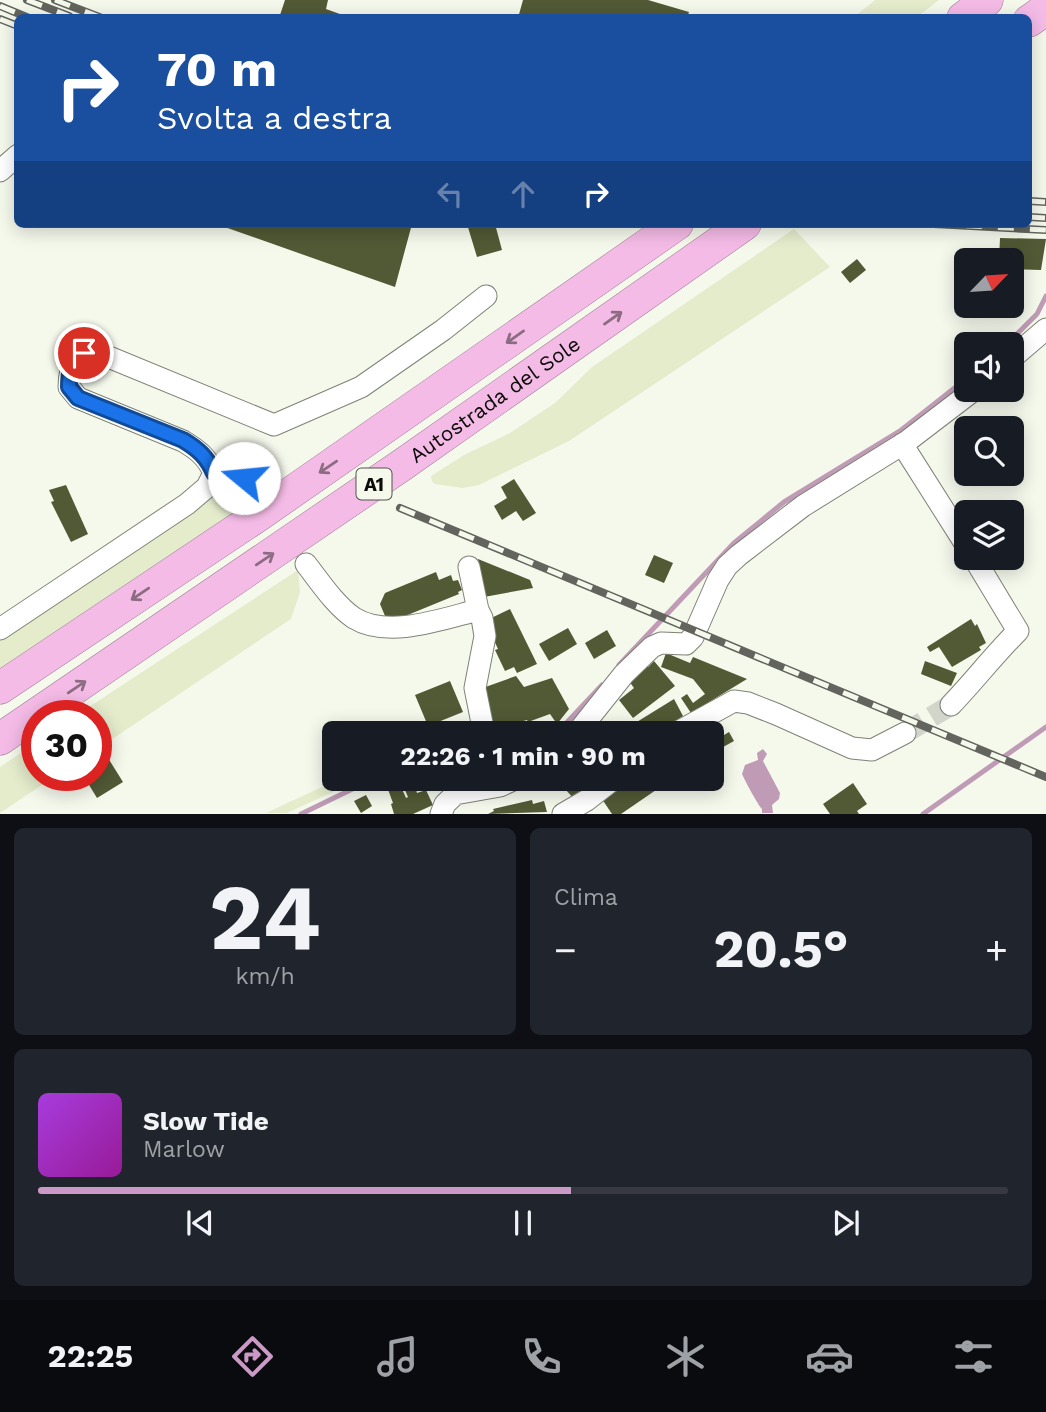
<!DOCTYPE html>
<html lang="it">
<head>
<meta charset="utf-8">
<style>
  :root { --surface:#171b24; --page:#20242c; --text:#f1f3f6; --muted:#9ea1a6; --line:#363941; --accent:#cb99c5 }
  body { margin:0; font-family:"Work Sans",sans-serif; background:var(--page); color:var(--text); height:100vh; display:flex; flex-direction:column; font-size:26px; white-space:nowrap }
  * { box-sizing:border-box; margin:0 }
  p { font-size:23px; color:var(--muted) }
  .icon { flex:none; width:38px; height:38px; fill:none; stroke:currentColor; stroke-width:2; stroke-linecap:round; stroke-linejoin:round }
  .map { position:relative; height:814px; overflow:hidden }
  .panel { display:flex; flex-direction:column; gap:14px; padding:14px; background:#0d0f14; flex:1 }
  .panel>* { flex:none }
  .banner { position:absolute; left:14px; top:14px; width:1018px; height:214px; border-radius:10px; box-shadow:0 4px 18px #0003; background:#1a4fa0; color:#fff; overflow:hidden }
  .needle { width:46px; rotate:65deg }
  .fabs { position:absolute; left:954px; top:248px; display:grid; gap:14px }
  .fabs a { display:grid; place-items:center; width:70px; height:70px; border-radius:10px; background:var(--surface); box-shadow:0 4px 18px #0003; font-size:35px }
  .speed { position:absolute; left:21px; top:700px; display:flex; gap:14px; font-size:35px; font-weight:700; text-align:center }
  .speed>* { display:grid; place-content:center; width:91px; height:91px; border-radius:50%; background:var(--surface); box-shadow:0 4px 18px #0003; line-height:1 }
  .speed .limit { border:10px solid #d22; background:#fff; color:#111 }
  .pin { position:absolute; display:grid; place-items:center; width:60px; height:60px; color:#fff; margin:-30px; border:4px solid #fff; border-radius:50%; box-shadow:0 2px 7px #0007 }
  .me { position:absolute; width:77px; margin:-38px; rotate:287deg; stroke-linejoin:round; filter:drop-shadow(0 0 5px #0008) }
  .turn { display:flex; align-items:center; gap:24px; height:147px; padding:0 28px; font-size:32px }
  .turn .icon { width:91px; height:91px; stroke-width:2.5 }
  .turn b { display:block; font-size:49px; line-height:60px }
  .lanes { display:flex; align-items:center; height:66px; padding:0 28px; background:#0003; justify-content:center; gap:35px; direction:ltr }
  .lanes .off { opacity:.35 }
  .big { font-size:52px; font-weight:700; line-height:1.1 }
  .panel .tile { flex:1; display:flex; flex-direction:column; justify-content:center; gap:10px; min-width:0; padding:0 24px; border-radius:10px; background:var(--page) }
  .panel .dial { align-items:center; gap:0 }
  .dial b { font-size:91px; line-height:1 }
  .song { display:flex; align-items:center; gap:21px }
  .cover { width:84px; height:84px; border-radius:10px; background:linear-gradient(135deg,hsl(280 70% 55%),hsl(300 70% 35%)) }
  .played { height:7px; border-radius:4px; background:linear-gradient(90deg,var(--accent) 55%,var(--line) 55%) }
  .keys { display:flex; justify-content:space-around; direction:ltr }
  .heat { display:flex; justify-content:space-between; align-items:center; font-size:38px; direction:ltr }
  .panel .tiles { flex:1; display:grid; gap:14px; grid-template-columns:1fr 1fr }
  .tile:last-child { grid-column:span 2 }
  .trip { position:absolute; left:322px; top:721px; width:402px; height:70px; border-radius:10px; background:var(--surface); box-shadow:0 4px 18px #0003; font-weight:700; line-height:70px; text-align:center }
  .tabs { display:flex; height:112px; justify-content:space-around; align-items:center; background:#090b0e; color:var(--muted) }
  .tabs .icon { width:49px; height:49px }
  .tabs .selected { color:var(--accent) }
  .tabs b { font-size:32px; color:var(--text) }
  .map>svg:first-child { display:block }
</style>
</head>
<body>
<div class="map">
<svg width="1046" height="814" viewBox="0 0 1046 814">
  <rect width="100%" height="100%" fill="#f5f9ec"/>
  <path fill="#e4eccc" d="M875 0H939L917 17H854Z
    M794 229 830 267 569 441 479 485 462 488 435 484 432 481 431 476 464 455 510 433 555 403 592 367Z
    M238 490 256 501 0 677V638L215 491Z
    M298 570 300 592 291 619 96 750V716H75Z
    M37 742V775H57L0 813V767Z
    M339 779H361L287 813H266Z"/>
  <path fill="#bf9bb6" d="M763 749 767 754 763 761 780 793 779 799 772 805 773 813H762V809C758 805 745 781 742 774L745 765 758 760 757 753Z"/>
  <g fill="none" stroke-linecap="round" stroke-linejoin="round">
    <path stroke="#bf9bb6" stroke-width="5" d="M1006 345 1037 314 1046 296
      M619 665 734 543 784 502 900 431 966 379
      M557 733 602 685
      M437 779 457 782
      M301 814 373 779
      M923 814 1046 727"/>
  </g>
  <path fill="#515935" d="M285 0H328L326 9 351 18H279Z
    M523 0H648L689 12 687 18H518Z
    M216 224H412L395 287Z
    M467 224H495L502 250 477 257Z
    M1000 238 1046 239 1041 270 1012 269V261H999Z
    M857 259 866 270 850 283 841 272Z
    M514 479 536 513 523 521 516 511 502 520 494 506 507 498 501 487Z
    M66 485 88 534 71 542 51 502 54 501 49 490Z
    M654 555 673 563 664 583 645 575Z
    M478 559 530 580 533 588 484 597Z
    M436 572 439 580 451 575 453 581 458 580 462 590 458 592 459 594 388 623 380 604 385 593Z
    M510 609 537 664 517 673 514 667 505 671 495 650 498 649 485 621Z
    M971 619 975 626 977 624 986 643 979 647 981 650 952 667 939 647 930 652 927 647Z
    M568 628 577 644 549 661 539 644Z
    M607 630 616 646 594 659 585 643Z
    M666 653 690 663 693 657 747 679 691 713 681 698 687 694 693 703 705 694 693 679 661 667Z
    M644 661 648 667 654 661 675 686 633 718 619 700 634 688 626 677Z
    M925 661 957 673 951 686 921 674Z
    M516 676 524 687 552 678 569 709 557 724 550 714 528 722 527 720 516 723 519 733H491L477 690Z
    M450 681 463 712 428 726 415 695Z
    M674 699 683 716 656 733H619Z
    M716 720 724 735 729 732 734 741 714 752 712 733H705L702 727Z
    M448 724 452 732 463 728 465 733H426Z
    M712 752 724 774 719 777 712 765Z
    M108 758 123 782 97 798 83 775H96V766Z
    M556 779H599L575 800Z
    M626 779H672L621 814H612L600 796Z
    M394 781 398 791 402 789 406 798 408 797 405 790 415 786 417 793 426 790 433 805 413 814H394L391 804 393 803 386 784Z
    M853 783 867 804 857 811 859 814H830L823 804Z
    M366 795 372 806 361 813 354 801Z
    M532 800 533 804 544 801 547 812 488 814 494 811 493 809Z"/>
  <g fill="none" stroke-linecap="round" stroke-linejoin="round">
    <path stroke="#d2d5ca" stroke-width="21" stroke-dasharray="21 10" stroke-linecap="butt" d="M905 733 951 705"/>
    <g stroke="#7f8276" stroke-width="23">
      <path id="minor" d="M0 171 18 155
        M1012 358 1046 329
        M902 444 966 545
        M214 473C207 457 198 450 183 441L78 398 69 387C69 367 76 350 99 353L274 425 361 387 443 330 486 296
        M214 473 244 478 258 493
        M306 564C320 582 335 605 354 618 388 639 442 619 478 610
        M469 567 478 610 482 618 485 636 475 688 484 733
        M0 629 187 504 207 487 214 473
        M951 705C974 681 994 655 1018 631L974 558
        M577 733 624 674 652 647 661 643 686 644 693 637 718 580 727 566 739 555 803 506 906 442 974 390
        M676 733 734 701 748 703 776 714 852 748 872 750 905 733
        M455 794 500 786 515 779
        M441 814 445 804 464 786
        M563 814 587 800 614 779"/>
    </g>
    <g stroke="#a27e98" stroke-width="33">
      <g id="highway">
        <path d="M963 18 987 0"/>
        <path d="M1029 21 1046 9"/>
        <path d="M0 688 259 515 677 224"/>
        <path id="s1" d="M0 739 402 465 745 224"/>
      </g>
    </g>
    <use href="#minor" stroke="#fff" stroke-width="21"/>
    <use href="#highway" stroke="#f4bbe6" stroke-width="32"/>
    <g stroke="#62645d" stroke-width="8">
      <path id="rail" d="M27 0 69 16
        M55 0 102 18
        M0 6 29 18
        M0 19 18 26
        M1029 201 1046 202
        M1029 217 1046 218
        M934 224 1046 230
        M400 508 1046 777"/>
    </g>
    <use href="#rail" stroke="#f5f9ec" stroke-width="5" stroke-dasharray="16" stroke-linecap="butt"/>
  </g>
  <defs><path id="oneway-shaft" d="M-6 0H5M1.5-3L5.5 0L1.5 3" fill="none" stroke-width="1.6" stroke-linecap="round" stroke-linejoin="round" transform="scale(1.75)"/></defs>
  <g stroke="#8b6c82">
    <use href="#oneway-shaft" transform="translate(613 318) rotate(-35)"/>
    <use href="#oneway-shaft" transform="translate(515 337) rotate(145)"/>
    <use href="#oneway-shaft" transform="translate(328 467) rotate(146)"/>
    <use href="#oneway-shaft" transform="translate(265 559) rotate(-34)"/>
    <use href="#oneway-shaft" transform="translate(140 594) rotate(146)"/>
    <use href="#oneway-shaft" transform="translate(77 687) rotate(-34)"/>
  </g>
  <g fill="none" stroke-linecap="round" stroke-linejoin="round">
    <g stroke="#114b97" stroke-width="18">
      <path id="route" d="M84 353C71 363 69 372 69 387L78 398 183 440C198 449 207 457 214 473L244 478"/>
    </g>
    <use href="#route" stroke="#1a73e8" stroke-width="12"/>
  </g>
  <g text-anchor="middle" stroke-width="7" stroke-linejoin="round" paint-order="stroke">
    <rect fill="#f5f9ec" stroke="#51534c" stroke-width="2" x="356.5" y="468.5" width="35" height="31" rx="5"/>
    <g font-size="19" font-weight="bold" fill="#0b0c08">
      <text x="374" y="491">A1</text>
    </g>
    <g font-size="21" fill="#0b0c08" stroke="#f5f9ec">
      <text dy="7" stroke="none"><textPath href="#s1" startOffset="600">Autostrada del Sole</textPath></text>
    </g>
  </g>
</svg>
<div class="fabs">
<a><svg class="needle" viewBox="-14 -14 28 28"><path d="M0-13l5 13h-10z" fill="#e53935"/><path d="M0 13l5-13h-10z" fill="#9ea1a6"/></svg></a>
<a><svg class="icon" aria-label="sound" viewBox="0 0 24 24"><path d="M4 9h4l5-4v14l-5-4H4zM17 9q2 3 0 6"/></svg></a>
<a><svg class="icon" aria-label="search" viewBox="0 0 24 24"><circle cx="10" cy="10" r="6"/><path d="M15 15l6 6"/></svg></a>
<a><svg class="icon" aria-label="layers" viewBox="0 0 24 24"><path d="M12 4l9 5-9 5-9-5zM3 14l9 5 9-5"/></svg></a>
</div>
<div class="speed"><div class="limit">30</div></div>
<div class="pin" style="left:84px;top:353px;background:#d93025"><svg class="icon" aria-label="arrive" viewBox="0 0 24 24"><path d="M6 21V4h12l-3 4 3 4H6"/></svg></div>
<svg class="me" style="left:244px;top:478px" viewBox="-20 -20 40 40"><circle r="19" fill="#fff"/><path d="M0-13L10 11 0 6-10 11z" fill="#1a73e8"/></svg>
<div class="trip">22:26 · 1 min · 90 m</div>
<div class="banner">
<div class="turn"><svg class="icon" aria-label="right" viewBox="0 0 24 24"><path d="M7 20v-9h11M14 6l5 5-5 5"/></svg><div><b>70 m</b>Svolta a destra</div></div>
<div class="lanes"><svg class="icon off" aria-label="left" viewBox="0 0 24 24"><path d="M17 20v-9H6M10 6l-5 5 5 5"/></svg><svg class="icon off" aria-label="ahead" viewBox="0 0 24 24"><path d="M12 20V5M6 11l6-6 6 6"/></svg><svg class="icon" aria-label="right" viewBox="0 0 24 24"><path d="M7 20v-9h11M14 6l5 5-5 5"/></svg></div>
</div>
</div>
<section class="panel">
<div class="tiles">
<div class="tile dial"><b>24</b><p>km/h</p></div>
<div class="tile"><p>Clima</p>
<div class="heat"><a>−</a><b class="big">20.5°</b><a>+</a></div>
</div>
<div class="tile">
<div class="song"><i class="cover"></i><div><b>Slow Tide</b><p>Marlow</p></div></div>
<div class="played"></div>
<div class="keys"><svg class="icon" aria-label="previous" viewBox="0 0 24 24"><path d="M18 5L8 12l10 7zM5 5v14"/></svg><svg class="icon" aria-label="pause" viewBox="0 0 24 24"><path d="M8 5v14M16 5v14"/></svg><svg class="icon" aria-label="next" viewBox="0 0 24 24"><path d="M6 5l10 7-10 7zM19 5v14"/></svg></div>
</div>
</div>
</section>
<nav class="tabs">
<b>22:25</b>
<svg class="icon selected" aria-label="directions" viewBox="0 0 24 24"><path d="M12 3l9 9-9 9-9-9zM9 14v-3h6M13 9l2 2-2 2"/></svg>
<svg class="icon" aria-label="music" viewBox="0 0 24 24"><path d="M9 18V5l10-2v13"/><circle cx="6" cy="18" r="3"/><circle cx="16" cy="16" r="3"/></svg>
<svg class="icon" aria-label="phone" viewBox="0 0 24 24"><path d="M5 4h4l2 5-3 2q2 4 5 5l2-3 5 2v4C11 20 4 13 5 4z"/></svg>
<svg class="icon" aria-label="climate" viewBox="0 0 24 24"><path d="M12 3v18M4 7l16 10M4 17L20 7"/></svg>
<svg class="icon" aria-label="car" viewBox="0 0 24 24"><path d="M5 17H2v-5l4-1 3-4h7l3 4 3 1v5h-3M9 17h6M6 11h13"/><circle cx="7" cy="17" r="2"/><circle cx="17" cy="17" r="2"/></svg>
<svg class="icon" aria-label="filters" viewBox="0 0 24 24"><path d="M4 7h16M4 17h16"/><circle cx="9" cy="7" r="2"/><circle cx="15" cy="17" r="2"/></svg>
</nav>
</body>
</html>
